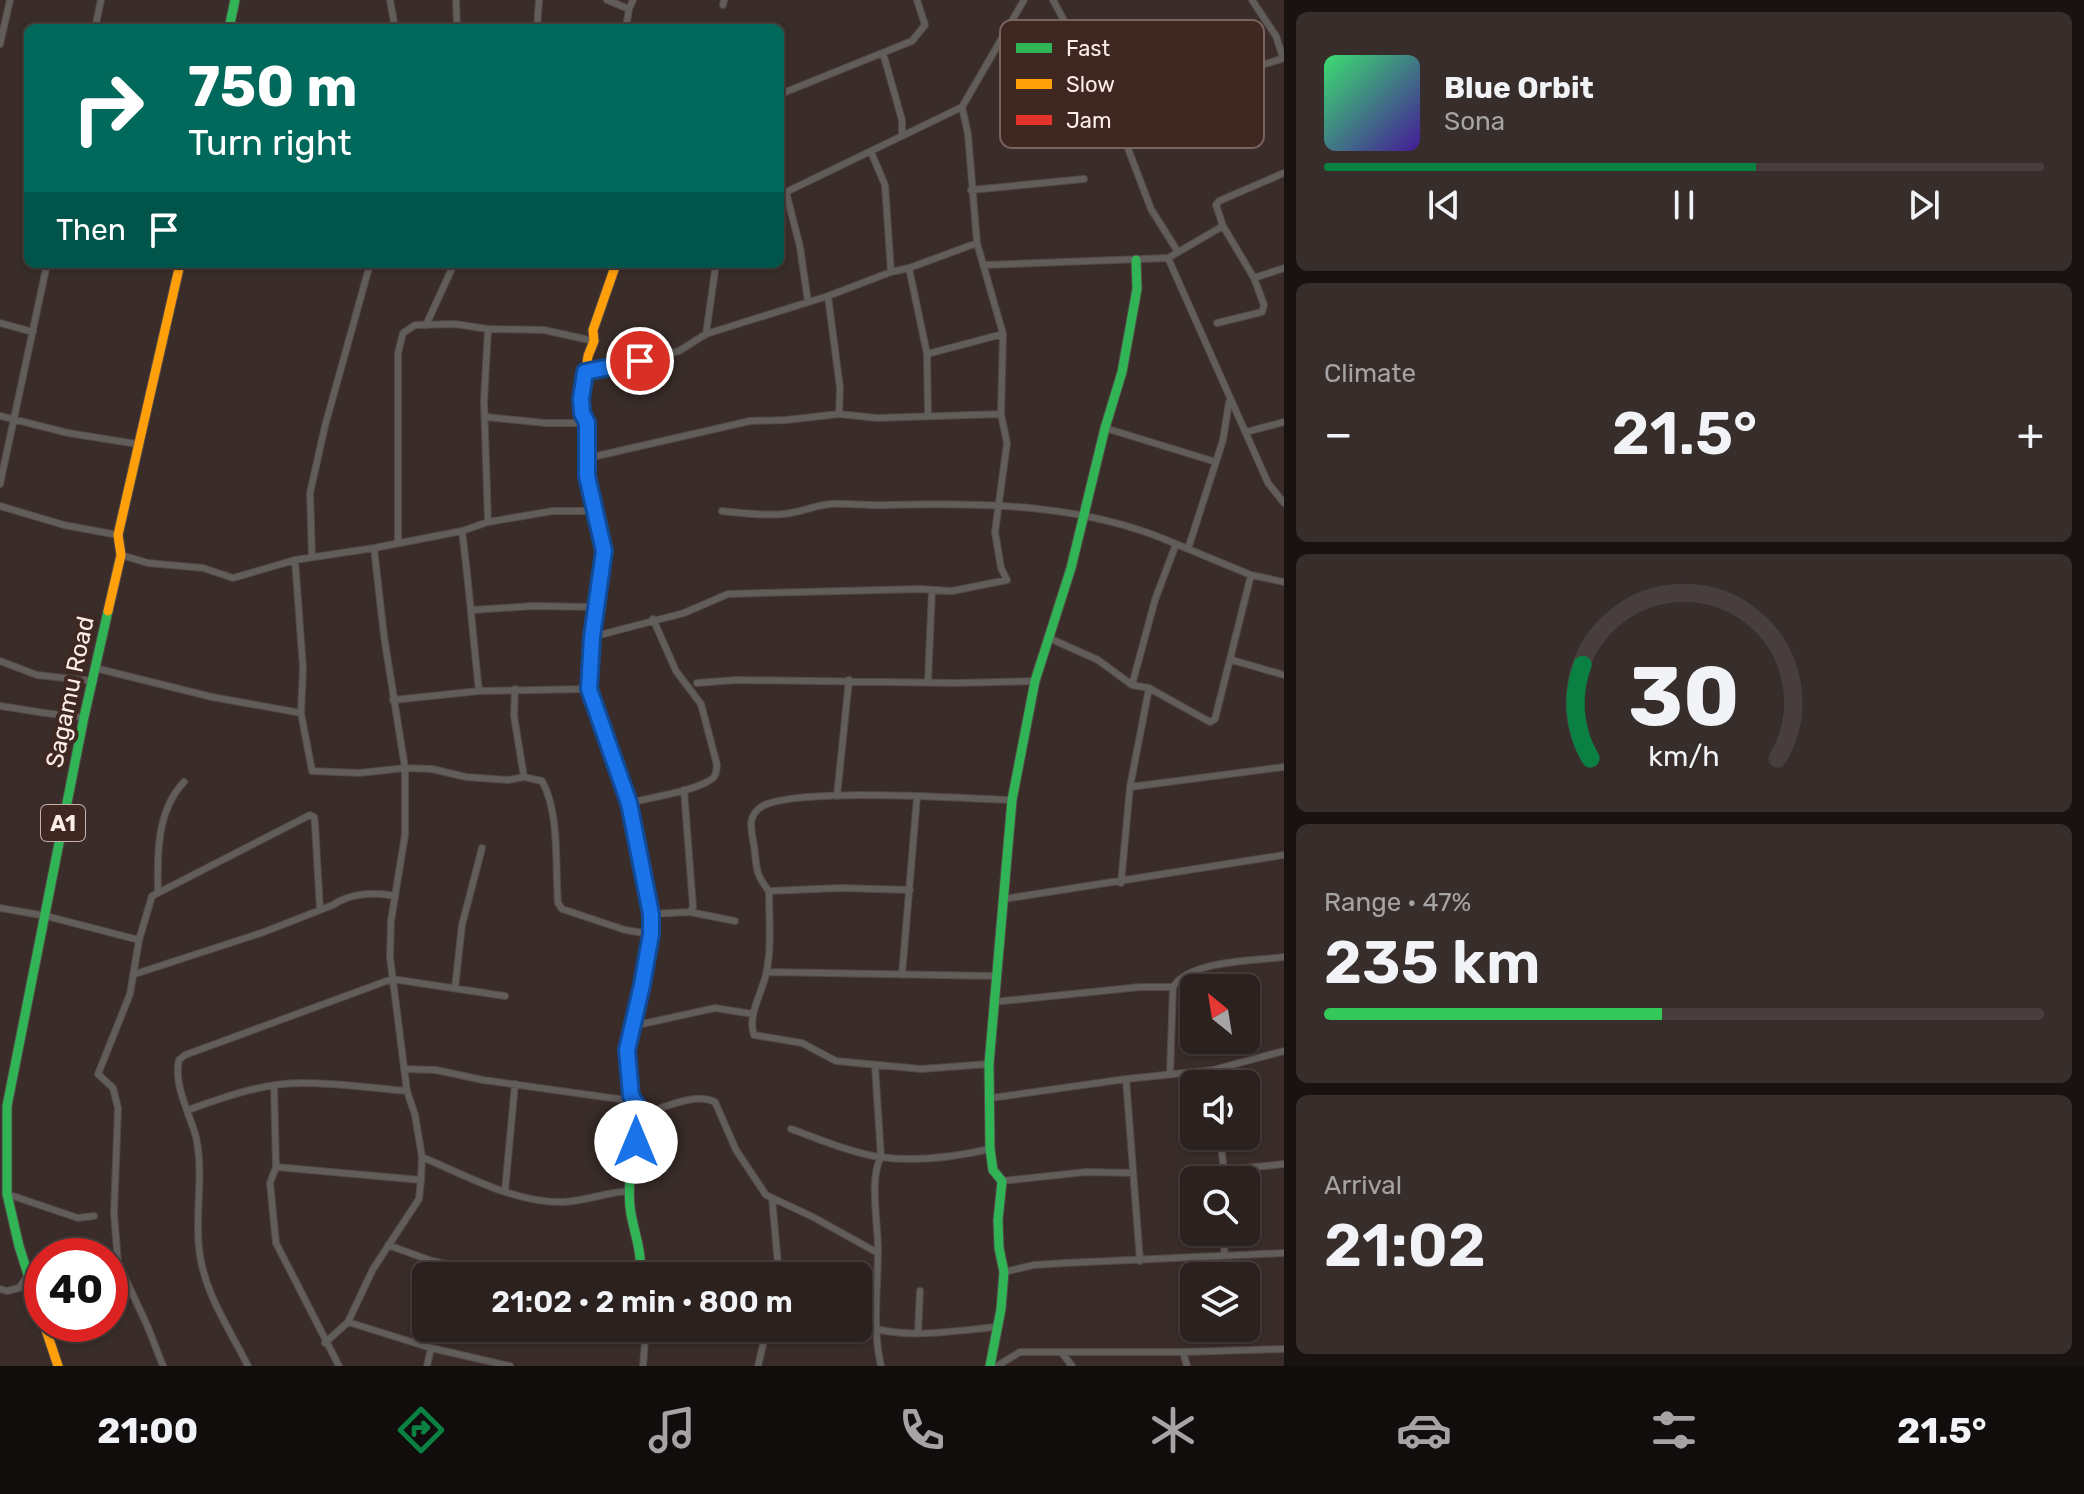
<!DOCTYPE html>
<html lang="en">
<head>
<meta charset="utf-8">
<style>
  :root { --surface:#2b211f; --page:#372e2c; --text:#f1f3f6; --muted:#a6a3a4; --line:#473e3d; --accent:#0b8043 }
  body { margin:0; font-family:Rubik,sans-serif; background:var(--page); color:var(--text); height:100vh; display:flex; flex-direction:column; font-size:30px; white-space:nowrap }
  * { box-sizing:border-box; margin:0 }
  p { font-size:26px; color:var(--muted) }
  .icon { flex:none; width:44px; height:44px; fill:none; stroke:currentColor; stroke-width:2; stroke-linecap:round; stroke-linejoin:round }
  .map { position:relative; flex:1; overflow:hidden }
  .panel { display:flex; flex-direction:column; gap:12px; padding:12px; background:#181211; width:800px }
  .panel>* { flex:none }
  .hud { position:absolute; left:24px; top:24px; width:760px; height:244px; border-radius:12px; box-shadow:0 2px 6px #0004,0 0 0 2px var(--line); background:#00695c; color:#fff; overflow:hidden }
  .needle { width:52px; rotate:330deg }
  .controls { position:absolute; left:1180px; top:974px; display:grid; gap:16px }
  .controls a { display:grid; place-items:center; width:80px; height:80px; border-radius:12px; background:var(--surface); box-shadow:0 2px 6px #0004,0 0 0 2px var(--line); font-size:40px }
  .speed { position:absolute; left:24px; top:1238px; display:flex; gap:16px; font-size:40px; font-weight:700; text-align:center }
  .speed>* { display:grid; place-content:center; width:104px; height:104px; border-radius:50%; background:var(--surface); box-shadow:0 2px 6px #0004,0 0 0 2px var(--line); line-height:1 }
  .speed .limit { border:12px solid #d22; background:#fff; color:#111 }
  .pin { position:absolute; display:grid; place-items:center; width:68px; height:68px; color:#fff; margin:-34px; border:4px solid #fff; border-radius:50%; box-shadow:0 2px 8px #0007 }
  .me { position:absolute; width:88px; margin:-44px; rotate:0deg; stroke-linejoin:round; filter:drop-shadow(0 0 6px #0008) }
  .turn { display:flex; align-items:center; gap:28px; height:168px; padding:0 32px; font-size:36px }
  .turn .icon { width:104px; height:104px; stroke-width:2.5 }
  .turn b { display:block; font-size:56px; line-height:68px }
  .then { display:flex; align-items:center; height:76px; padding:0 32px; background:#0003; gap:16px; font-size:30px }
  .big { font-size:60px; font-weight:600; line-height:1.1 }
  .panel .tile { flex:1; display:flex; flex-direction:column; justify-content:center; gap:12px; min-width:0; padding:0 28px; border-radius:12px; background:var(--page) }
  .panel .dial { align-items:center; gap:0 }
  .dial svg { height:208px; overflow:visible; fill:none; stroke:var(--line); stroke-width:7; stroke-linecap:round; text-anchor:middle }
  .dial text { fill:var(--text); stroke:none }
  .song { display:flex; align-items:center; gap:24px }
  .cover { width:96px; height:96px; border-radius:12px; background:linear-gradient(135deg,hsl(140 70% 55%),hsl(260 70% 35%)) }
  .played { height:8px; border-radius:4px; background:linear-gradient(90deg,var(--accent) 60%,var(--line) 60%) }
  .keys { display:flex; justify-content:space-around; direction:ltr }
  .heat { display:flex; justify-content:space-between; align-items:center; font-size:44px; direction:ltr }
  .charge { height:12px; border-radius:6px; background:linear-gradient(90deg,#34c759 47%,var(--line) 0) }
  .trip { position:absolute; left:412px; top:1262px; width:460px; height:80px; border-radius:12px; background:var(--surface); box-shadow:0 2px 6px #0004,0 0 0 2px var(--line); font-weight:600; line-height:80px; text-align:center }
  .dock { display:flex; height:128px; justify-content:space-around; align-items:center; background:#110d0c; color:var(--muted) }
  .dock .icon { width:56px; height:56px }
  .dock .selected { color:var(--accent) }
  .dock b { font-size:36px; color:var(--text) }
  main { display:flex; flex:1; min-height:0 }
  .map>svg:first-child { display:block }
</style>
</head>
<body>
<main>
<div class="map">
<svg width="1284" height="1366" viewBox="0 0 1284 1366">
  <rect width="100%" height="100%" fill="#392c29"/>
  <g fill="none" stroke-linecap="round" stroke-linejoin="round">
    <g stroke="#534845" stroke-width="8">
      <path id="street" d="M390 0 395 28
        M456 0 457 28
        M607 0 629 9
        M1053 0 1091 71 1120 116 1124 138 1151 209 1178 252
        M1252 0 1276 36 1283 58
        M723 5 724 0
        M95 28 101 0
        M537 28 539 0
        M626 28 629 9 633 0
        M0 44 10 0
        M883 53 902 120V136
        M783 93 912 41 925 25 917 0
        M1120 116 1216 87 1247 70 1284 58
        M871 152 885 185 891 272
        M971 190 1084 179
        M786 192 800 247 808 302
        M780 195 962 107 1024 0
        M1168 258 1268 483 1284 503
        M985 265 1168 258 1223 226
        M909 268 927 354 928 415
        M1254 278 1223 226 1216 205 1219 201 1284 173
        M828 296 840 388 839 414
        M0 323 33 332
        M1217 323 1262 312 1264 305 1254 278 1284 268
        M426 325 454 264
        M488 329 484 401 488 522
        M706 334 716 264
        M927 354 1003 334
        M585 372 679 351 706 334 828 296 891 272 909 268 977 243
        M0 416 68 433 137 444
        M486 417 546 423H587
        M1105 428 1216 462
        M1246 432 1284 422
        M588 458 750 421 786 420 839 414 877 418 1001 414
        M0 484 47 264
        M0 506 64 525 118 535
        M722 511C742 513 763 516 783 514 800 513 815 505 831 504 850 503 868 506 886 505 983 502 1086 504 1176 544
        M462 531C469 584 473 638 479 691
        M398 543V353L403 333 415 325 455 324 488 329 544 330 594 341
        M1188 549 1223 440 1229 402
        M121 555 148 563 203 568 233 578 295 560 374 548 462 531 488 522 553 511H595
        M312 557 310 493 325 426 370 264
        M295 560 303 668 301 713 312 771 359 773 405 768 432 769 466 777 508 780 524 777 542 781C560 813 555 866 558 903L562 909 625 930 651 934
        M473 610 533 606 596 607
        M592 637 684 613 728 594 920 589 952 591 1007 580 1001 568 995 532 1007 443 1001 414 1003 334 977 243 968 134 962 107
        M1049 638 1098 660 1132 685 1149 688 1210 722 1215 719 1251 575 1284 582
        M1232 660 1284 675
        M0 661 37 675 92 681
        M95 668 212 697 301 713
        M928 681 932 590
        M697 683 736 680 956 683 1035 681
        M1132 685 1155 600 1176 544 1251 575
        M515 689 514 716 524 777
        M393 700 479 691 589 689
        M0 706C28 710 56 716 84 717
        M1130 787 1149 688
        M837 796 849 680
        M629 803C647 798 702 790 714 777 717 773 716 770 717 765L701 704 676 671 653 619
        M1121 883 1130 787 1284 767
        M158 891C157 854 157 810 184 782
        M769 891 841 888 910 890
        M1004 899 1284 855
        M0 908 46 916 139 940
        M690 912 735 921
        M651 914 690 912 693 907 684 790
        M767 972 995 976
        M135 974 264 932 333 905C350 893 374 892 395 896
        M902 975 917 797
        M455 988 462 925 482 848
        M993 1002 1140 987H1173
        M633 1026 715 1008 753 1014
        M989 1064 921 1069 836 1061 802 1043 754 1035C747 1016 762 993 766 974 772 948 769 918 769 891 755 874 757 868 754 846 752 832 746 817 761 807 793 786 965 799 1012 800
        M875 1066 881 1157C869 1178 878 1224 878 1249 878 1288 872 1327 881 1366
        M404 1069 436 1070 483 1080 633 1101
        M1213 1070 1215 1084
        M1170 1074 1173 987C1190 960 1255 961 1284 957
        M1126 1079 1140 1261
        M274 1085 276 1167 270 1183 276 1243 339 1366
        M991 1098 1126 1079 1213 1070 1284 1051
        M188 1110C225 1097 262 1083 302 1083 337 1083 373 1088 407 1091
        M643 1114C664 1108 694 1092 715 1102L736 1150 766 1195 813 1217 878 1253
        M791 1129C819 1139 849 1152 879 1157 915 1162 955 1157 990 1149
        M1220 1136 1225 1180
        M422 1157C465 1175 514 1203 563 1202 586 1201 607 1192 630 1191
        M276 1167 421 1180
        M1224 1170 1284 1164
        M1002 1181 1086 1172 1133 1173
        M505 1191 515 1084
        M7 1194 78 1218 94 1216
        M772 1198 779 1276
        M388 1245 432 1261 502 1276
        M1224 1254 1226 1232
        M1004 1272 1034 1265 1065 1263 1284 1253
        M0 1289 7 1291 19 1288 28 1275
        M348 1322 431 1348 510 1366
        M858 1323C899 1341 953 1331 996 1327
        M918 1332 920 1291
        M325 1343 348 1322 373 1269 419 1199 421 1180 422 1157 415 1115 407 1091 390 957 391 921 405 835V768L384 636 374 548
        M1183 1352 1187 1366
        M1062 1353 1072 1366
        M163 1366 147 1325 118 1263 114 1213 118 1108 113 1088 98 1074 130 994 139 940 152 896 310 815 314 817 315 824 320 910
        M248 1366C229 1328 203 1291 199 1248 195 1211 204 1174 196 1137 190 1114 173 1085 179 1060L185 1055 392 979 505 996
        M427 1366 431 1348
        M643 1366 646 1328
        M758 1366 767 1328
        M997 1366 1020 1352H1183L1284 1349"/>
    </g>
    <g stroke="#534845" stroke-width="11">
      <path id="fast" d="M229 28 235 0
        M641 1276C641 1249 636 1239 631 1214 625 1181 636 1146 643 1114L631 1096 627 1050 651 934 647 894
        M42 1319 19 1246 7 1194V1106L84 717 108 611
        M990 1366 1001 1309 1004 1272 999 1248 998 1220 1002 1181 993 1170 990 1149 989 1064 1012 800 1035 681 1071 568 1105 428 1122 372 1137 289 1136 260"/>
    </g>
    <g stroke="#534845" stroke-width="11">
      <path id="slow" d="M108 611 121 555 118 535 180 264
        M589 683 592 637 604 551 587 476V423L581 406 588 356 594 341 593 330 616 264
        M44 1324 58 1366"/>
    </g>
    <g stroke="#534845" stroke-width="11">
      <path id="jam" d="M589 683V689L629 803 647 894"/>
    </g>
    <use href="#street" stroke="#615d5a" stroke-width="6"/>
    <use href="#fast" stroke="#30b455" stroke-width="9"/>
    <use href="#slow" stroke="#ff9f0a" stroke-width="9"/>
    <use href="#jam" stroke="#e5322d" stroke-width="9"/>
  </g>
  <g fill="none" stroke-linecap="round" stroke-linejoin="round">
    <g stroke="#114b97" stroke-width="20">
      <path id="route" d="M636 1142 643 1114 631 1096 627 1050 642 985 651 934V914L629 803 589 689 592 637 604 551 587 476V423L582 413 581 399 585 372 640 361"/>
    </g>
    <use href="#route" stroke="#1a73e8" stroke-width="14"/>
  </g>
  <g text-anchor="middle" stroke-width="8" stroke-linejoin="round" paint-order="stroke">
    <rect fill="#402822" stroke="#c4b2ad" stroke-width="2" x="41" y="805" width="44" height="36" rx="6"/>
    <g font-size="22" font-weight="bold" fill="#fdede8">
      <text x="63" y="831">A1</text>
    </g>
    <g font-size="24" fill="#fdede8" stroke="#402822">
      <text transform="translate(70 692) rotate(-78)" y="8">Sagamu Road</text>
    </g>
  </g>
  <rect x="1000" y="20" width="264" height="128" rx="12" fill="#402822" stroke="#79635d" stroke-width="2"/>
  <rect x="1016" y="43" width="36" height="10" fill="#30b455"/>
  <rect x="1016" y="79" width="36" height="10" fill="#ff9f0a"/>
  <rect x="1016" y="115" width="36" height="10" fill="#e5322d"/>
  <g font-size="22" fill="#fdede8">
    <text x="1066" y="56">Fast</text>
    <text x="1066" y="92">Slow</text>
    <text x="1066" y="128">Jam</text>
  </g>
</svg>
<div class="controls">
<a><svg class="needle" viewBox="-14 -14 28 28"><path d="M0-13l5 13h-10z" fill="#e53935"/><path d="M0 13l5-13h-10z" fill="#a6a3a4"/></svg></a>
<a><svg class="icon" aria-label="sound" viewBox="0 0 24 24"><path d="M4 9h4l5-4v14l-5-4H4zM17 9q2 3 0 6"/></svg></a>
<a><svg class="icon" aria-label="search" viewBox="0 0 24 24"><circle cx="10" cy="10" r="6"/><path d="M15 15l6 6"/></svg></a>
<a><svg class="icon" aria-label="layers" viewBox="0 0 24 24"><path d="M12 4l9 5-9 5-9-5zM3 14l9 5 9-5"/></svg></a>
</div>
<div class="speed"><div class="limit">40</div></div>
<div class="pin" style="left:640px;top:361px;background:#d93025"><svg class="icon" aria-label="arrive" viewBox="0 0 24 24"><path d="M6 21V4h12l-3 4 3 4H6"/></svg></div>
<svg class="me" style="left:636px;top:1142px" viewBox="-20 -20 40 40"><circle r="19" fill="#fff"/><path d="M0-13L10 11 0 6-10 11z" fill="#1a73e8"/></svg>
<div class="trip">21:02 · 2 min · 800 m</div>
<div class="hud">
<div class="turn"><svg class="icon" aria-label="right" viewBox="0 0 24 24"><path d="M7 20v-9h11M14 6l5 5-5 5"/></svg><div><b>750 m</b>Turn right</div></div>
<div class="then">Then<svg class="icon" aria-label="arrive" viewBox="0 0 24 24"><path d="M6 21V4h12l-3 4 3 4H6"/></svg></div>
</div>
</div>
<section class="panel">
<div class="tile">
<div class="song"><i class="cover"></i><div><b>Blue Orbit</b><p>Sona</p></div></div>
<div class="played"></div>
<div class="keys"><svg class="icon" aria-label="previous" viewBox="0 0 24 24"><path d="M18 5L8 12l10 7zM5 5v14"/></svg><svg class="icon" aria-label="pause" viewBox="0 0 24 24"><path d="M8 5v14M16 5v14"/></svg><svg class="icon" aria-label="next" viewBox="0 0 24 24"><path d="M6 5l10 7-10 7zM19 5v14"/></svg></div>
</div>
<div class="tile"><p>Climate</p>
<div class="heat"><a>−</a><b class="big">21.5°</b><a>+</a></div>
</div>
<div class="tile dial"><svg viewBox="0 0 100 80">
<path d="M14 69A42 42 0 1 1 86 69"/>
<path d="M14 69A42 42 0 0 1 11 33" stroke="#0b8043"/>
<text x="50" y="56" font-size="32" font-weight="700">30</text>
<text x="50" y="72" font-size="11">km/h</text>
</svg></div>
<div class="tile"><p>Range · 47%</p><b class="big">235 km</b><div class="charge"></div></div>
<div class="tile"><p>Arrival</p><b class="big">21:02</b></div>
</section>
</main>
<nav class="dock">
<b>21:00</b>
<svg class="icon selected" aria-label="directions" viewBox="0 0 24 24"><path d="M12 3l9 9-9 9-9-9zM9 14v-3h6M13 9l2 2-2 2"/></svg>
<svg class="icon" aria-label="music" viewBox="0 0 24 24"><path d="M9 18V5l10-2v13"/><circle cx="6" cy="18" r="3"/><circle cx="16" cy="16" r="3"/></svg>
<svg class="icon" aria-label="phone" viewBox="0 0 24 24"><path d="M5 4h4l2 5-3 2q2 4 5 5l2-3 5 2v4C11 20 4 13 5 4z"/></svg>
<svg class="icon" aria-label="climate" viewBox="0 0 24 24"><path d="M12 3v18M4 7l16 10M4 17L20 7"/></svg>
<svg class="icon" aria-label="car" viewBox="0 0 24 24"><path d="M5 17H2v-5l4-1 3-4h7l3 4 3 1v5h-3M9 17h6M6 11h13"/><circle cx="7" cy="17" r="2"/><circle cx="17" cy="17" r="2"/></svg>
<svg class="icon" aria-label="filters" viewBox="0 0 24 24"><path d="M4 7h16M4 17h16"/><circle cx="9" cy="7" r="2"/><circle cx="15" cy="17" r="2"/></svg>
<b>21.5°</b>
</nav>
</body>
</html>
